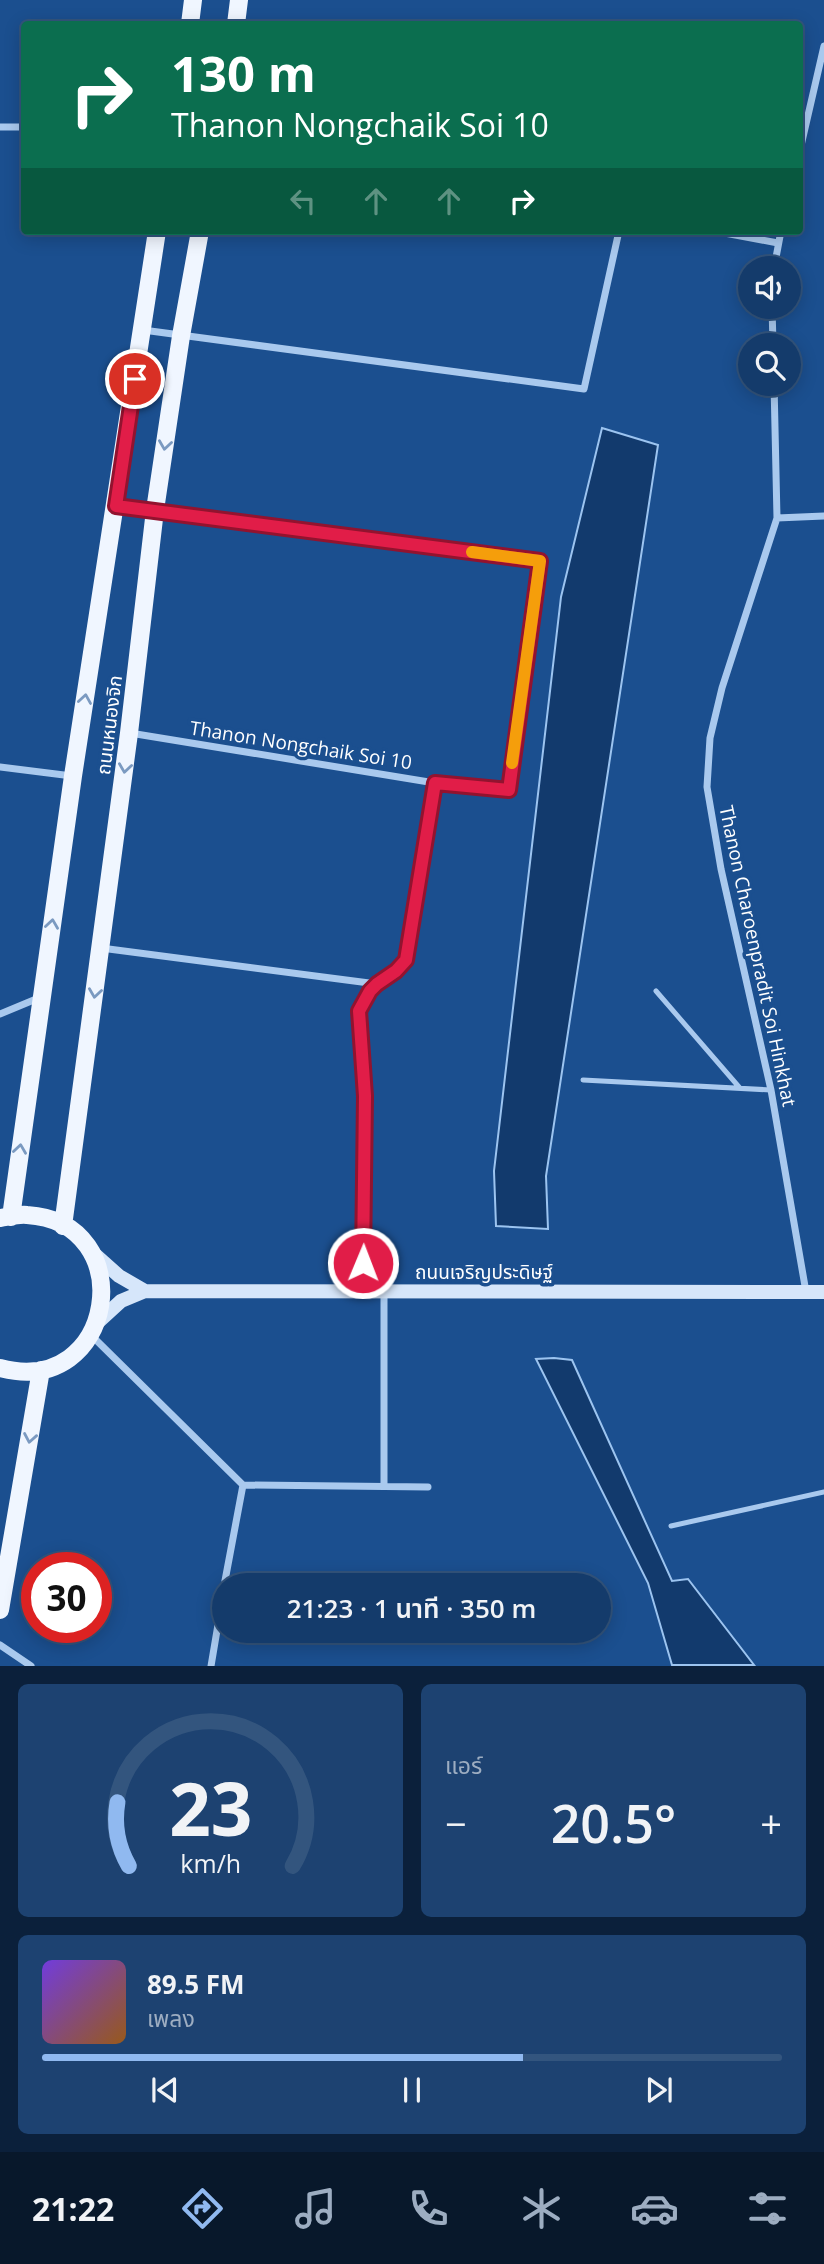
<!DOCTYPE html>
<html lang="th">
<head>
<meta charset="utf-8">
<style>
  :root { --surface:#143b6b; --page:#1d4271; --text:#f1f3f6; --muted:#9dadc1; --line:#33557e; --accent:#90b9f0 }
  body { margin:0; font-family:"Open Sans","Noto Sans Thai",sans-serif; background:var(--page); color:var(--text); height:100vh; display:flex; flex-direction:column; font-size:26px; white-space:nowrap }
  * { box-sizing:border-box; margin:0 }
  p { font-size:23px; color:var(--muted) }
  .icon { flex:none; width:38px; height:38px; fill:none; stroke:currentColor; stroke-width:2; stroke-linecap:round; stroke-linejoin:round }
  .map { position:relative; height:1666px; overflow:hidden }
  .details { display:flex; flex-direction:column; gap:18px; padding:18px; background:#0b203b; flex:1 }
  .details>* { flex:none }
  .top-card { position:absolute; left:21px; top:21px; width:782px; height:214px; border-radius:7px; box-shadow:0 4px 18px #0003,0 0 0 2px var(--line); background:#0b6e4f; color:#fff; overflow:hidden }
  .tools { position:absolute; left:738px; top:256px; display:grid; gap:14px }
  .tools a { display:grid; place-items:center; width:63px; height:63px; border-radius:50%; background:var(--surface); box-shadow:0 4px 18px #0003,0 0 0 2px var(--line); font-size:35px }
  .speed { position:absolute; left:21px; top:1552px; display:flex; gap:14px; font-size:35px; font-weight:700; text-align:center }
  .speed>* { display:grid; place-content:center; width:91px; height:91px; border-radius:50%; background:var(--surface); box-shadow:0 4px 18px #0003,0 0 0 2px var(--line); line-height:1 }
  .speed .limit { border:10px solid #d22; background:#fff; color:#111 }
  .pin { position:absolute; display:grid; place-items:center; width:60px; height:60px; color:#fff; margin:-30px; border:4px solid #fff; border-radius:50%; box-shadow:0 2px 7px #0007 }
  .me { position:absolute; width:77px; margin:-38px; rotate:1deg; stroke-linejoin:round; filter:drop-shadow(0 0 5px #0008) }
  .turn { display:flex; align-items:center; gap:24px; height:147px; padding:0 35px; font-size:32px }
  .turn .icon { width:91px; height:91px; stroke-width:2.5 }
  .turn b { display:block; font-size:49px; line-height:60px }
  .lanes { display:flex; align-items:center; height:66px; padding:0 35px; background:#0003; justify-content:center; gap:35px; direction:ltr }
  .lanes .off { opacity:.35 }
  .big { font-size:52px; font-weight:600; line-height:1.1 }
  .details .widget { flex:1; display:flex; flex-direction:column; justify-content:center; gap:10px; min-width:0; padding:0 24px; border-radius:10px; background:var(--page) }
  .details .dial { align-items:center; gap:0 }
  .dial svg { height:182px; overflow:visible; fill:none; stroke:var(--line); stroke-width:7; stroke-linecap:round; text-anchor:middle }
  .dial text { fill:var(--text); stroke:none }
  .song { display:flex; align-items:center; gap:21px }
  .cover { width:84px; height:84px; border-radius:10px; background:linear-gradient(135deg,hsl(260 70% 55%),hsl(30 70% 35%)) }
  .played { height:7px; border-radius:4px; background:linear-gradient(90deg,var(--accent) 65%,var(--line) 65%) }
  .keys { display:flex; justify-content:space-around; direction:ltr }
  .heat { display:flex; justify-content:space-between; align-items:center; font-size:38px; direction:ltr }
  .details .tiles { flex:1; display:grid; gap:18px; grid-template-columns:1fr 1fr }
  .widget:last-child { grid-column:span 2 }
  .trip { position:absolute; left:212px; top:1573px; width:399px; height:70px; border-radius:35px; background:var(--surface); box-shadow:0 4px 18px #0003,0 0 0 2px var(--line); font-weight:600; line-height:70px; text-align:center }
  .dock { display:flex; height:112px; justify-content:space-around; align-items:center; background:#08182b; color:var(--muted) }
  .dock .icon { width:49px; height:49px }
  .dock .active { color:var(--accent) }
  .dock b { font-size:32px; color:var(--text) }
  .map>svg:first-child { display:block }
</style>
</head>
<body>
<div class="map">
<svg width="824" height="1666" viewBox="0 0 824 1666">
  <rect width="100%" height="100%" fill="#1b4f8f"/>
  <path fill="#123a6d" stroke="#9cc4f0" stroke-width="2" d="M602 428 658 445 546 1176 548 1229 496 1226 494 1171 561 597Z
    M554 1358 572 1360 672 1581 688 1579 754 1665H672L648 1583 536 1359Z"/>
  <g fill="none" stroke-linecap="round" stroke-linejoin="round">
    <path stroke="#a9c9ee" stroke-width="5" d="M656 991 739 1087
      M583 1080 771 1090
      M671 1526 824 1492"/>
    <path stroke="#a9c9ee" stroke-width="7" d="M0 127H24
      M800 150 824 46
      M714 231 778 243
      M774 268 781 231
      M772 306 773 345
      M143 330 584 389 619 231
      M774 383 777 518 722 688 710 738 707 787 721 869 771 1090 806 1292
      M116 506 540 561 509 790 435 783 130 733
      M777 518 824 516
      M0 767 72 776
      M101 948 377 984
      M0 1014 41 997
      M362 1291 365 1096 360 1011 370 991 377 984 396 971 406 960 435 783
      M92 1336 243 1485
      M384 1486V1291
      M224 1586 243 1485 428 1487
      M0 1645 31 1666
      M211 1666 224 1589"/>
    <path stroke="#d6e6fa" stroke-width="14" d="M91 1251 119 1276 145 1291
      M97 1323 121 1301 145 1291 824 1292"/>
    <path stroke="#f0f6ff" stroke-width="18" d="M190 24 193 0
      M236 24 239 0
      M11 1217 73 776 157 231
      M0 1218C8 1217 18 1214 27 1215 142 1222 116 1399 0 1368
      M63 1226 129 733 155 510 181 336 200 231
      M0 1610 41 1370"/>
  </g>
  <defs><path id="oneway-chevron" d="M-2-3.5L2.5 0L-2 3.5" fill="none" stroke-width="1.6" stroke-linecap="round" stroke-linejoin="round" transform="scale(1.75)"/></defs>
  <g stroke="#7b9ac1">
    <use href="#oneway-chevron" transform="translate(165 445) rotate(98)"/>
    <use href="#oneway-chevron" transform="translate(85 699) rotate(-81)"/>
    <use href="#oneway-chevron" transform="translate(125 768) rotate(98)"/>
    <use href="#oneway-chevron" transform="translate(52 924) rotate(-82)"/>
    <use href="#oneway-chevron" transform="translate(95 993) rotate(98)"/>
    <use href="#oneway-chevron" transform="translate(20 1149) rotate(-82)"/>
    <use href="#oneway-chevron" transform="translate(30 1438) rotate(100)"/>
  </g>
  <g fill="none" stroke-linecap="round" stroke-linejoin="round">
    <g stroke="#92132f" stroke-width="18">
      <path id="route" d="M135 379 116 506 540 561 509 790 435 783 406 960 396 971 377 984 370 991 359 1011 365 1096 363 1263"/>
    </g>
    <use href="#route" stroke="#e11d48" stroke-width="12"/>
    <path stroke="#f59e0b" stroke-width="12" d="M472 552 540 561 512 763"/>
  </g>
  <g text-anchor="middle" stroke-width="7" stroke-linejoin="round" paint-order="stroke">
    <g font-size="19" fill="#fff" stroke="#1b4f8f">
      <text transform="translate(109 725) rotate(-83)" y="7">ถนนหนองจิก</text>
      <text transform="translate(301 745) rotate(9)" y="7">Thanon Nongchaik Soi 10</text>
      <text transform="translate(758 956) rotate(78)" y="7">Thanon Charoenpradit Soi Hinkhat</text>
      <text x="484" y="1279">ถนนเจริญประดิษฐ์</text>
    </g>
  </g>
</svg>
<div class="tools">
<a><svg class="icon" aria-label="sound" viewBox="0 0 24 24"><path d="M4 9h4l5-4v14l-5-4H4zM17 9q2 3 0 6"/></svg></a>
<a><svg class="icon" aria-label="search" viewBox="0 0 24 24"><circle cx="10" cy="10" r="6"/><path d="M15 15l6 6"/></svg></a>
</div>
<div class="speed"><div class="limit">30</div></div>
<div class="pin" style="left:135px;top:379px;background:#d93025"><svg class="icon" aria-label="arrive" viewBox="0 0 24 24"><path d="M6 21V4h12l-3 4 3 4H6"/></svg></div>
<svg class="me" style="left:363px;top:1263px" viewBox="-20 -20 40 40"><circle r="17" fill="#e11d48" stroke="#fff" stroke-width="3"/><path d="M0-11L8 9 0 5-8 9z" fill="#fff"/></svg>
<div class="trip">21:23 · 1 นาที · 350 m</div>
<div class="top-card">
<div class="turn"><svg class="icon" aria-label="right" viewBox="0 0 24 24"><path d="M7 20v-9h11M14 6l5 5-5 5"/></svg><div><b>130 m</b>Thanon Nongchaik Soi 10</div></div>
<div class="lanes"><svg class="icon off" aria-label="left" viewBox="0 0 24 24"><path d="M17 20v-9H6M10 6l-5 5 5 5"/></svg><svg class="icon off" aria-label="ahead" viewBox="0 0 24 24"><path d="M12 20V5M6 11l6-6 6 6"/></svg><svg class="icon off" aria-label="ahead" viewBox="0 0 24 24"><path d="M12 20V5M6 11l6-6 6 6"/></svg><svg class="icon" aria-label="right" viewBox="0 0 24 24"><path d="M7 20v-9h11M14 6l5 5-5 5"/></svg></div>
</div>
</div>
<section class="details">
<div class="tiles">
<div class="widget dial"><svg viewBox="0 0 100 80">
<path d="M14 69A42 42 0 1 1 86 69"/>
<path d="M14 69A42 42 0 0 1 9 41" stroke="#90b9f0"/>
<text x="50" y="56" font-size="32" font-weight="700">23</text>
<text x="50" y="72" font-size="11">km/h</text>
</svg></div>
<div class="widget"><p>แอร์</p>
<div class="heat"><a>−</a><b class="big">20.5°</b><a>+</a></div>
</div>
<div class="widget">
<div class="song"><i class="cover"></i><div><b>89.5 FM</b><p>เพลง</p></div></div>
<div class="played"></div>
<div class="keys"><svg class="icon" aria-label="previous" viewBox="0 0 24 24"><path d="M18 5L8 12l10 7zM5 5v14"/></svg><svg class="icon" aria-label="pause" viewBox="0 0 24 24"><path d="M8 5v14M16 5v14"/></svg><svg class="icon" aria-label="next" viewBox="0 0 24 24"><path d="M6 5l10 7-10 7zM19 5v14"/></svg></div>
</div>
</div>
</section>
<nav class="dock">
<b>21:22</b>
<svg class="icon active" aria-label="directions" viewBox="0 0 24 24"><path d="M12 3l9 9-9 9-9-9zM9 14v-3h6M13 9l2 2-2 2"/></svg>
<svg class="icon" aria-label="music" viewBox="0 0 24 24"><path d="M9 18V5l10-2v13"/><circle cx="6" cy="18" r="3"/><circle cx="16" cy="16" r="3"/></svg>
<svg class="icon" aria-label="phone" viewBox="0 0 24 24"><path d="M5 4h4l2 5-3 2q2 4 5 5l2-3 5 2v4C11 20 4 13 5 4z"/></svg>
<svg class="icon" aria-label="climate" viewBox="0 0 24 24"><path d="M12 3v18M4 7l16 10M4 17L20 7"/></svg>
<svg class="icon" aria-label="car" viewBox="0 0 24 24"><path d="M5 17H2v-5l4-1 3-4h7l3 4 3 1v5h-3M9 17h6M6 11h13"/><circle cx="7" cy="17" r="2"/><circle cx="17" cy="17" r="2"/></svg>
<svg class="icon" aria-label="filters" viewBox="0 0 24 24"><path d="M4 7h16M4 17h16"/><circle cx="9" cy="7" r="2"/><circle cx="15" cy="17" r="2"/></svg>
</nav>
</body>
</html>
